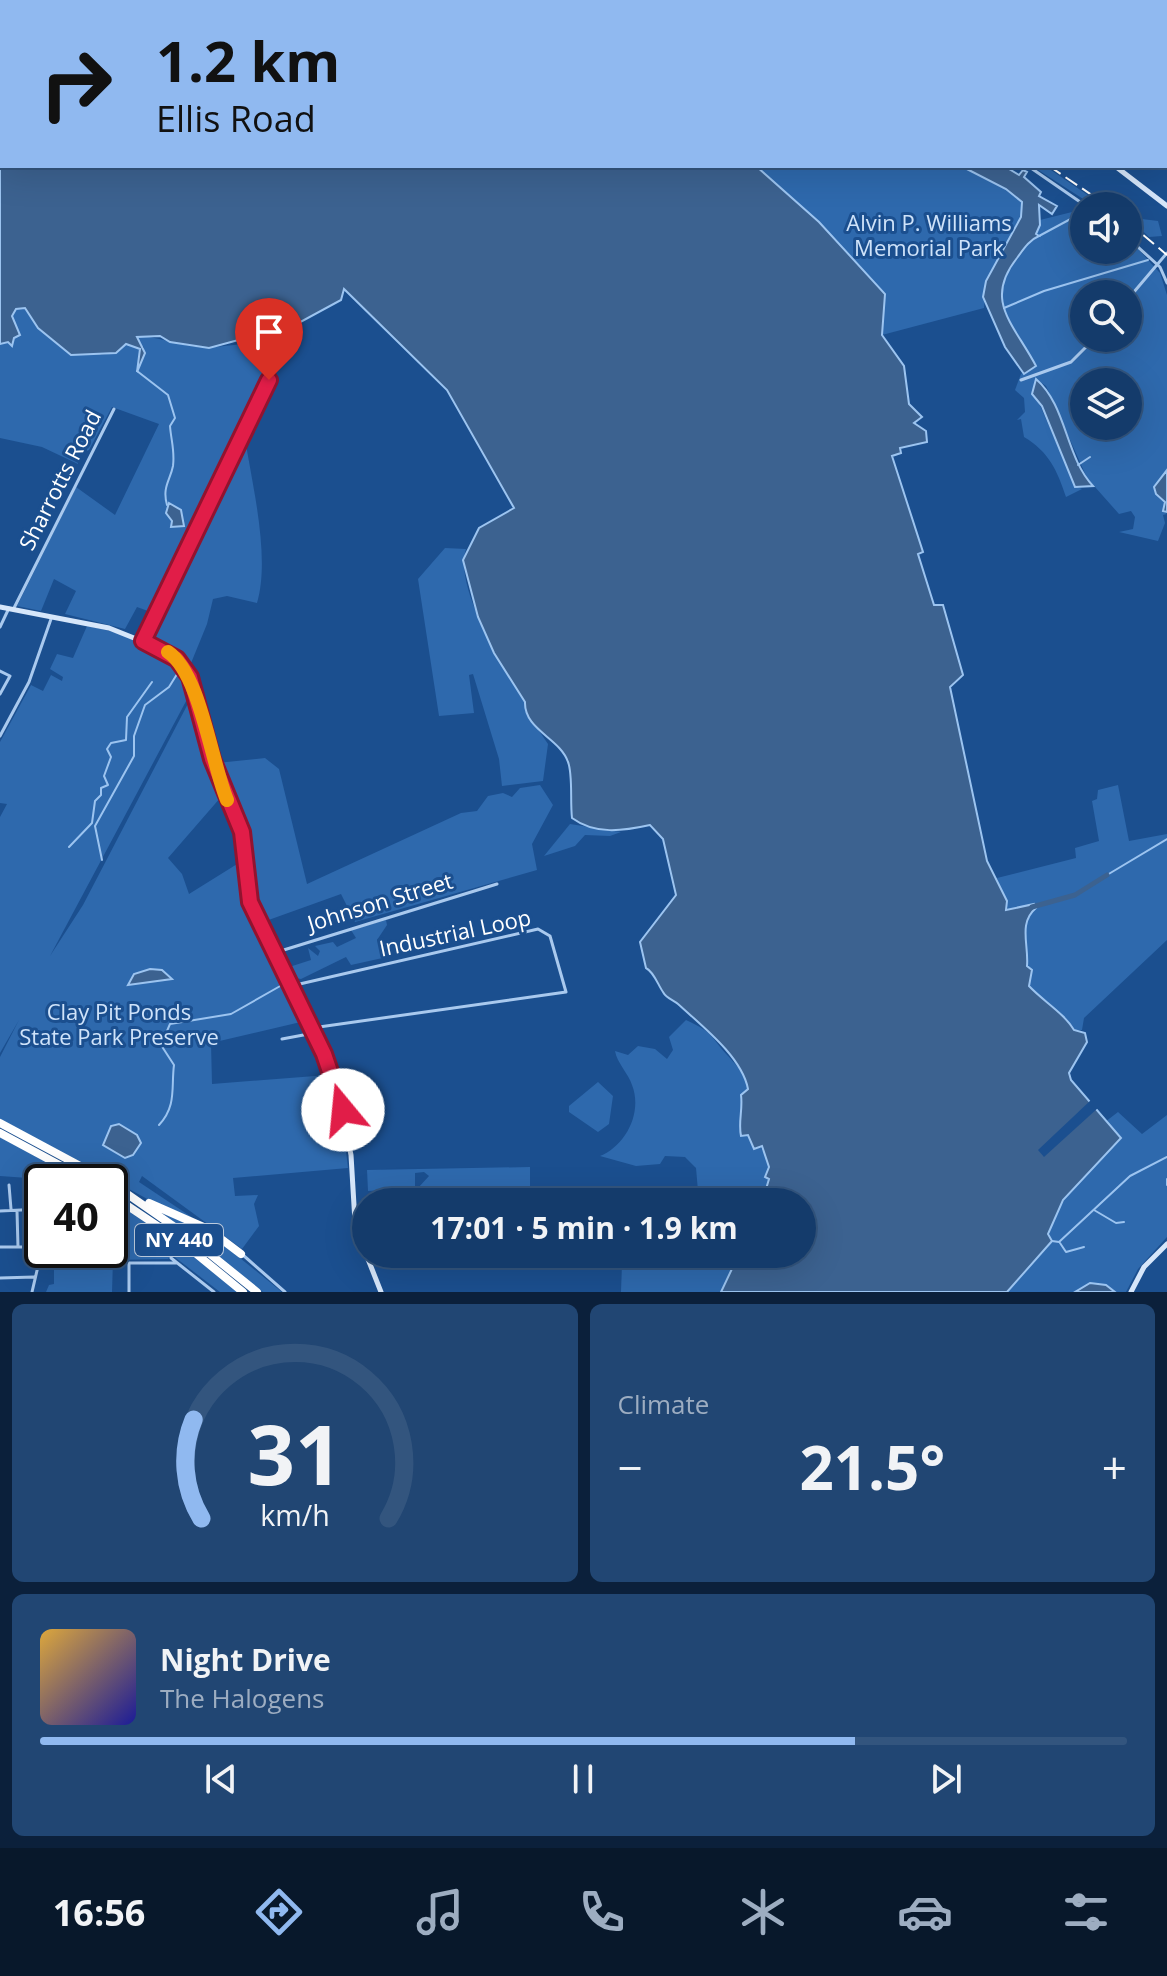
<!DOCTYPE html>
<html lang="en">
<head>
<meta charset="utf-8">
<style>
  :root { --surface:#143b6b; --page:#214673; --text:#f1f3f6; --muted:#9dadc1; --line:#33557e; --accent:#90b9f0 }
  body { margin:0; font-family:"Open Sans",sans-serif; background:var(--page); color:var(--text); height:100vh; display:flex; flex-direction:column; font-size:30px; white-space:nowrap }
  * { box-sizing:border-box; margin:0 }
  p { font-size:26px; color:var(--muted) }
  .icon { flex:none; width:44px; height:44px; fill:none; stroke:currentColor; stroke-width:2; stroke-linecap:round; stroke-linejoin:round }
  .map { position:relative; height:1292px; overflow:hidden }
  .sheet { display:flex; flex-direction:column; gap:12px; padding:12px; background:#0b203b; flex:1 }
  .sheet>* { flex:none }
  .hud { position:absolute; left:0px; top:0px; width:1168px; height:168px; box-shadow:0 8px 32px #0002,0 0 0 2px var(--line); background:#90b9f0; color:#111; overflow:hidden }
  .fabs { position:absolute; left:1070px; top:192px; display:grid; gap:16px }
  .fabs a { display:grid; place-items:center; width:72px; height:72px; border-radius:50%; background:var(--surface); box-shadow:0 8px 32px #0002,0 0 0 2px var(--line); font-size:40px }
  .speed { position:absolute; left:24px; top:1164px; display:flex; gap:16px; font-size:40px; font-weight:700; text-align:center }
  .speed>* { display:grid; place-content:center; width:104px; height:104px; border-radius:50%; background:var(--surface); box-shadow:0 8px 32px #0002,0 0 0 2px var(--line); line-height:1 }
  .speed .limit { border:4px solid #111; border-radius:12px; background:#fff; color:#111 }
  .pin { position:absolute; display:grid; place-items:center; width:68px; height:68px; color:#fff; margin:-82px -34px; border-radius:50% 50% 50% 0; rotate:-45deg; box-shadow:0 0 8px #0007 }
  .pin .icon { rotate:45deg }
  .me { position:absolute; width:88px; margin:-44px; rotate:343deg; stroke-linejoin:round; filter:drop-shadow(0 0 6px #0008) }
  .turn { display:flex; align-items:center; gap:28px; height:168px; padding:0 24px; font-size:36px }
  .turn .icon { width:104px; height:104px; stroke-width:2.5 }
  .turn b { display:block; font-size:56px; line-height:68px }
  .big { font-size:60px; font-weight:700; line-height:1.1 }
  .sheet .card { flex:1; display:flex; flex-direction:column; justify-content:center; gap:12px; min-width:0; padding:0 28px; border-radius:12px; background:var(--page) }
  .sheet .dial { align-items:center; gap:0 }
  .dial svg { height:208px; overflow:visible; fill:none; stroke:var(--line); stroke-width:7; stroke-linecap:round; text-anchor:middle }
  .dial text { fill:var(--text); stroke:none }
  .song { display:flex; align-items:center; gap:24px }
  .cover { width:96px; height:96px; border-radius:12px; background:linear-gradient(135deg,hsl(40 70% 55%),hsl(240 70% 35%)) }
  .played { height:8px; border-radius:4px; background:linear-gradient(90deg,var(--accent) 75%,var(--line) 75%) }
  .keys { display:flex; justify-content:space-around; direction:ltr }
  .heat { display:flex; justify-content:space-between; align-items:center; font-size:44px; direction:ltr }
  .sheet .tiles { flex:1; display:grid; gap:12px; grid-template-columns:1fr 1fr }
  .card:last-child { grid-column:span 2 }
  .trip { position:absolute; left:352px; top:1188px; width:464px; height:80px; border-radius:40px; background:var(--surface); box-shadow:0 8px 32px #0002,0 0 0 2px var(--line); font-weight:700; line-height:80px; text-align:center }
  .dock { display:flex; height:128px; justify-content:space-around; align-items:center; background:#08182b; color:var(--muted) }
  .dock .icon { width:56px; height:56px }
  .dock .current { color:var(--accent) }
  .dock b { font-size:36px; color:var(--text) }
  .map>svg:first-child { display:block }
</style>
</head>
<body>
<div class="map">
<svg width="1167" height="1292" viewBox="0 0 1167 1292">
  <rect width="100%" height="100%" fill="#1b4f8f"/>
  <path fill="#2e69ad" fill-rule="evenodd" d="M756 166H961L1012 192 1022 202 1023 212 986 281 984 308 882 335 885 294 819 222Z
    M1032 166H1045L1104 206H1094Z
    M1084 209V250H1128V238L1160 273 1167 295V469L1154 487 1165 501 1163 511 1167 514 1163 515 1165 523 1158 541 1119 532 1133 529 1135 517 1131 511 1119 514 1087 478 1046 386 1036 379V396L1075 486 1082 489 1066 497C1057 470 1049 452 1024 437L1021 419 1017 420 1025 412 1024 398 1015 390 1021 374 1036 366 1004 311 1001 281 1034 237 1040 220ZM1084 294H1128V338H1084ZM1084 382H1128V426H1084Z
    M1128 209 1142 219 1158 221 1162 236 1149 237 1128 217Z
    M0 253 101 355 116 353 126 344 140 349 137 372 144 347 123 340 107 347 108 343C136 326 167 344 197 347 210 349 273 341 286 335L289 339 150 622 148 611 137 607 125 629 65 614 76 591 54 579 41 611 17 606 76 487 115 515 159 424 112 407 89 450 78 455V464L42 447 0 438Z
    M244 432C251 480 271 556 257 603L227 596 213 599 207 624 189 668 178 654 151 642 149 631Z
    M445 548 466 549C453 587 505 670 525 702V710L548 744 543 781 502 786 499 759 473 674 469 675 474 713 439 716 418 579Z
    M87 626C127 634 179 649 192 690L50 956 83 905 193 694 221 797 168 858 182 874 189 894 242 861 246 901 305 1021 211 1043 212 1084 328 1075 342 1117 348 1168 233 1178 235 1196 258 1195 254 1204 259 1226 242 1249 142 1176 139 1182 193 1218 151 1201 0 1119V1057L19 1020 0 1053V817L7 804 0 803V742L31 685 43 691 51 675 62 681 63 677 50 669 57 654 73 658Z
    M265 758 279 769 307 884 461 813 477 811 488 796 503 793 512 797 520 788 540 785 553 805 532 844 537 870 355 922 341 894 263 922 252 901 248 837 217 763Z
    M1118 785 1129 841 1167 834V940L1084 1018 1082 1030H1074C1064 1013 1043 1001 1028 986L1031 970 1027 966 1025 929 1034 904 1009 912 997 878 1076 858 1075 848 1099 841 1092 801 1097 799 1098 790Z
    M570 824 621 832 610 836 585 835 575 846 544 856Z
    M386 920 387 925 377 940 387 957 351 965 346 957 301 979 290 977 286 968 311 960 308 948 318 956 320 951 315 946 333 942 337 947 356 938 351 930Z
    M686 1020C716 1034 709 1036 729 1057 740 1070 745 1072 748 1089L741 1095C743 1110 738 1122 741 1136L748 1134C766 1149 773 1166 766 1189L758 1194 755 1202H699L696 1168 685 1157 665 1156 660 1164 636 1166 600 1156C625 1146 643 1113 632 1085 628 1073 617 1063 615 1051L628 1055 638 1046 655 1049 667 1059 673 1050 669 1037Z
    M598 1082 613 1096 609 1124 598 1132 569 1112V1106Z
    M1118 1112 1142 1134 1167 1115V1237L1138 1269 1126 1292H1007L1049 1246C1047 1203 1094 1168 1121 1139L1105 1122Z
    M0 1137 84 1182 0 1176Z
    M530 1167V1202H435V1187L418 1188 429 1176 424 1172 415 1173V1188L368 1191 367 1170Z
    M110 1198 175 1242 238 1292H220L172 1255 168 1259 113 1260 112 1292H46L49 1285 54 1284V1261L31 1260 29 1214 42 1211V1250H110Z
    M161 1212 208 1232 282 1292H263Z
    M701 1254H739L721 1292H621L622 1264 701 1262Z"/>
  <path fill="#3c6290" stroke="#9cc4f0" stroke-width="2" d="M0 0 158 2H2V166H756L819 222 885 294 882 335 904 366 909 404 922 417 914 423 926 431 927 442 900 448 901 453 892 456 923 552 918 554 934 605H943L963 675 950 687 987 861 1007 901 1006 910 1034 904 1036 908C1018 923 1029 945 1027 966L1032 970 1029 986C1043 1001 1064 1013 1074 1030L1085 1033 1087 1042 1069 1073 1071 1080 1121 1138 1063 1200 1048 1234 1052 1241 1007 1292H721L739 1254H802V1202H755L758 1194 766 1189 769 1179 765 1177 769 1167 762 1146 754 1149 748 1135 741 1136C738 1122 743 1110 741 1095L748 1089C742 1057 702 1026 678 1004 673 1000 666 998 663 992 658 985 654 972 646 968L640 942 676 895 663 839 650 825C623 831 595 835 572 818 570 802 573 774 568 762 560 738 524 730 525 702L494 653 478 617 463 560 479 528 514 508 447 390 344 289 341 300 271 338 242 339 209 348 170 342 160 336 137 337 145 353 137 372 140 349 126 344 116 353 71 355 38 328 25 308 16 309 12 316 20 335 14 338 12 346 8 342 0 344Z
    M961 166H1004L1019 175 1023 170 1027 172 1024 177 1041 192 1039 196 1057 206 1052 214 1039 205 1040 225 1036 234 1039 236C1029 240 1023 250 1017 258 983 301 1014 324 1036 366L1024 374 1005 347 983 297 986 281 1021 217 1022 202 1006 189Z
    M1036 379C1067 406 1065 456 1093 486L1075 487 1042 406 1032 394Z
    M1167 470V512L1163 511 1165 502 1156 494 1154 487Z
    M169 503 181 510 184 526 171 527 172 521 166 513Z
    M150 969 162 970 172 979 128 985 134 974Z
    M119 1124 137 1135 141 1143 133 1155 125 1158 103 1145 111 1126Z
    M1090 1283 1106 1285 1115 1292H1075Z"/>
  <path fill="#1b4f8f" d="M1091 1100 1098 1108 1044 1157 1038 1150Z"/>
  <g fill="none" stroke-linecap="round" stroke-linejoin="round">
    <path stroke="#9cc4f0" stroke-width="2" d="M1039 236 1078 215
      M1004 308 1044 291 1148 260
      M137 371 168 395 175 418 170 426C171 440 175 451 173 466 170 481 162 487 167 505
      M1078 465 1090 457
      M69 847 92 823 95 801 101 795V788L108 785 104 776 111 757 107 749 111 743 126 740 127 717 152 682
      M102 860 95 826 134 756V736L145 705 169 687 179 671
      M1107 875 1167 839
      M159 1125C177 1106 171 1087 174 1065L161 1045 170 1024 231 1014 282 985
      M1167 1179V1185
      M1094 1210 1116 1223 1124 1222
      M1052 1241 1059 1242 1130 1176 1167 1157
      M1060 1243 1066 1252 1084 1247"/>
    <path stroke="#3c6290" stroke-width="5" d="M1032 907 1075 895 1107 875"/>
    <path stroke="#a9c9ee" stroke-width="3" d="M695 0 698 2
      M863 0 870 2
      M955 0 959 2
      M1140 0 1144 2
      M556 2V0
      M602 2 603 0
      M655 2V0
      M982 2 984 0
      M1032 2 1033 0
      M1070 2 1071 0
      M1108 2 1109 0
      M1147 2V0
      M1166 14H1167
      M1166 56H1167
      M1166 114 1167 115
      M1166 124 1167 122
      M1028 166 1086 206
      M1128 238 1160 267 1167 283
      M1128 299 1167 253
      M1021 380 1071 362 1095 338
      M14 608 114 409
      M0 627 9 608
      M143 641 282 351
      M0 671 10 676 0 694
      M0 736 29 682 51 619
      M274 953 497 884
      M291 986 538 929 550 936 566 992 312 1028
      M282 1039 314 1033
      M41 1183 42 1197
      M9 1185 11 1209
      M0 1211 42 1209
      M17 1211 18 1247
      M0 1247H26
      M243 1255 285 1292
      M171 1258 214 1292
      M369 1261 499 1254
      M0 1278 34 1277
      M32 1292 39 1262
      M129 1292V1263H177"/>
    <path stroke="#d6e6fa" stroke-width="5" d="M846 0 849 2
      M891 2 892 0
      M1115 166 1167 206
      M0 607 109 628 164 650 187 671 212 759 242 832 250 902 319 1043 339 1096 351 1155 355 1222 366 1253
      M366 1254 381 1292
      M1131 1292 1144 1267 1167 1244"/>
    <path stroke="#fff" stroke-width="8" d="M0 1123 110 1182
      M0 1133 91 1182
      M110 1182 189 1237 257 1292
      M110 1194 183 1243 243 1292
      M149 1203 208 1229 241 1254"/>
    <path stroke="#fff" stroke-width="2" stroke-dasharray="14 6" stroke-linecap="butt" d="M772 0 776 2
      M1049 166 1108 206
      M1128 222 1167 255"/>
  </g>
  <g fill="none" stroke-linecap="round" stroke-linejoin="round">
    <g stroke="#92132f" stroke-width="20">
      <path id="route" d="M269 380 143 641 177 659 190 677 212 759 242 832 250 902 324 1054 343 1110"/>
    </g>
    <use href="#route" stroke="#e11d48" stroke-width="14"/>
    <path stroke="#f59e0b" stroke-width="14" d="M168 652C200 673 211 761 227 800"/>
  </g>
  <g text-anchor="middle" stroke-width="6" stroke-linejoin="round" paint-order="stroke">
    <rect fill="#1b4f8f" stroke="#bbcadd" stroke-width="2" x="135" y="1224" width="88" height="32" rx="6"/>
    <g font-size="20" font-weight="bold" fill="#fff">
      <text x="179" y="1247">NY 440</text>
    </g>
    <g font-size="22" fill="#cfe3fa" stroke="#1b4f8f">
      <text x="929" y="231">Alvin P. Williams<tspan x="929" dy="25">Memorial Park</tspan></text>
      <text x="119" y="1020">Clay Pit Ponds<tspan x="119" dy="25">State Park Preserve</tspan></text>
    </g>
    <g font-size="22" fill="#fff" stroke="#1b4f8f">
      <text transform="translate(60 480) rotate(-63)" y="8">Sharrotts Road</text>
      <text transform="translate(380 902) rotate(-17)" y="8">Johnson Street</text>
      <text transform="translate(455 933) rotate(-12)" y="8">Industrial Loop</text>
    </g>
  </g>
</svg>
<div class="fabs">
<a><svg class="icon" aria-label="sound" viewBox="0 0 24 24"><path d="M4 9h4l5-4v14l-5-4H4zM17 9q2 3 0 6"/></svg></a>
<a><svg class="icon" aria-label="search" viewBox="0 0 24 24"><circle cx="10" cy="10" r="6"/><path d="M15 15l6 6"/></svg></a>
<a><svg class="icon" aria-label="layers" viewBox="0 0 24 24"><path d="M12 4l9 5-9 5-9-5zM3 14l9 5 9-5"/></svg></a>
</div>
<div class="speed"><div class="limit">40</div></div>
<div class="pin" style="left:269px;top:380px;background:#d93025"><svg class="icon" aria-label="arrive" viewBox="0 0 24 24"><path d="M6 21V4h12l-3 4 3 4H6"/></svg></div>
<svg class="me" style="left:343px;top:1110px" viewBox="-20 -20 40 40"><circle r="19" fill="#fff"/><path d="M0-13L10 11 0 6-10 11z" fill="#e11d48"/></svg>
<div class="trip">17:01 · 5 min · 1.9 km</div>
<div class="hud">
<div class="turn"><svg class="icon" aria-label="right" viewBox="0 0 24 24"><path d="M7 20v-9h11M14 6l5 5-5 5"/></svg><div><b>1.2 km</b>Ellis Road</div></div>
</div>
</div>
<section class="sheet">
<div class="tiles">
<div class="card dial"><svg viewBox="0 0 100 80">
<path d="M14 69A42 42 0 1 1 86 69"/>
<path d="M14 69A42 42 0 0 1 11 31" stroke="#90b9f0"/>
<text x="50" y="56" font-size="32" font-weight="700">31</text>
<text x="50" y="72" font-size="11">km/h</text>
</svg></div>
<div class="card"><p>Climate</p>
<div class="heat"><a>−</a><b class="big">21.5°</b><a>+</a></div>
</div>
<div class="card">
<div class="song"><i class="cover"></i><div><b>Night Drive</b><p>The Halogens</p></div></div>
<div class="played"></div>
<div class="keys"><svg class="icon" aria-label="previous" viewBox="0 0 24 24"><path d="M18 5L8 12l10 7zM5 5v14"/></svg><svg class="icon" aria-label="pause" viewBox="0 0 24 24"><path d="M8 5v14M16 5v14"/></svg><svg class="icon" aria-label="next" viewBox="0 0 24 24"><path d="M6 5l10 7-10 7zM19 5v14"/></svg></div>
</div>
</div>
</section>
<nav class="dock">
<b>16:56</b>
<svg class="icon current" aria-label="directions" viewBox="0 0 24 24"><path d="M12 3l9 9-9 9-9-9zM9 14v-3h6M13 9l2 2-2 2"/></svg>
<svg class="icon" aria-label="music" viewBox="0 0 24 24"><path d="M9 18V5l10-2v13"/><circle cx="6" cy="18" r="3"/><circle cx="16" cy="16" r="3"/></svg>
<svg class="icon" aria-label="phone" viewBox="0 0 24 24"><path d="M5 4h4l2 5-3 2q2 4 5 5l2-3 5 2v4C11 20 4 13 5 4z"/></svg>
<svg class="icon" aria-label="climate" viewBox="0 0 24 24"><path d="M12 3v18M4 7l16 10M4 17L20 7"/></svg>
<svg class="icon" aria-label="car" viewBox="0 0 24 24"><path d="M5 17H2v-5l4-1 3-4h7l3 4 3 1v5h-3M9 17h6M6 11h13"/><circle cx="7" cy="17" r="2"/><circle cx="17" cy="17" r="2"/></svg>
<svg class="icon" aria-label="filters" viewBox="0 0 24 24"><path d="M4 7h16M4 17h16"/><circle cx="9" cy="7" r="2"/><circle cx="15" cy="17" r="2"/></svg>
</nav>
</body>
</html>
